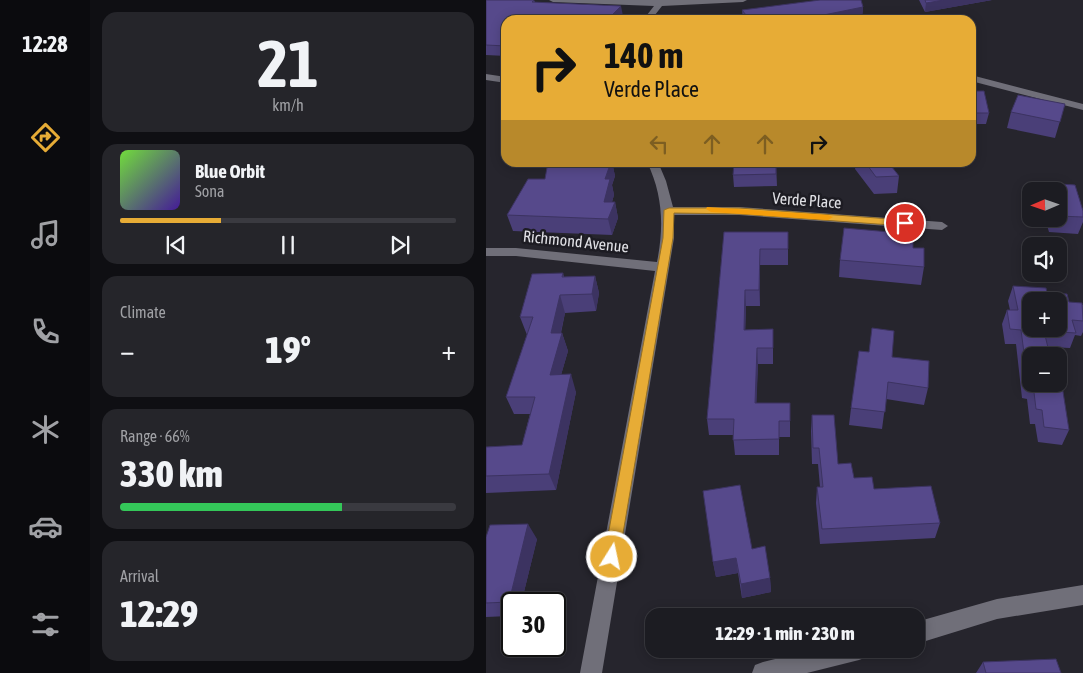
<!DOCTYPE html>
<html lang="en">
<head>
<meta charset="utf-8">
<style>
  :root { --surface:#1c1c22; --page:#25252a; --text:#f1f3f6; --muted:#a0a1a5; --line:#3a3a40; --accent:#e7ac36 }
  body { margin:0; font-family:"Asap Condensed",sans-serif; background:var(--page); color:var(--text); height:100vh; display:flex; flex-direction:column; font-size:19px; white-space:nowrap }
  * { box-sizing:border-box; margin:0 }
  p { font-size:16px; color:var(--muted) }
  .icon { flex:none; width:28px; height:28px; fill:none; stroke:currentColor; stroke-width:2; stroke-linecap:round; stroke-linejoin:round }
  .map { position:relative; flex:1; overflow:hidden }
  .drawer { display:flex; flex-direction:column; gap:12px; padding:12px; background:#0f0f13; width:396px }
  .drawer>* { flex:none }
  .hud { position:absolute; left:15px; top:15px; width:475px; height:152px; border-radius:15px; box-shadow:0 2px 12px #0003,0 0 0 1px var(--line); background:#e7ac36; color:#111; overflow:hidden }
  .needle { width:32px; rotate:268deg }
  .buttons { position:absolute; left:536px; top:182px; display:grid; gap:10px }
  .buttons a { display:grid; place-items:center; width:45px; height:45px; border-radius:10px; background:var(--surface); box-shadow:0 2px 12px #0003,0 0 0 1px var(--line); font-size:25px }
  .speed { position:absolute; left:15px; top:592px; display:flex; gap:10px; font-size:25px; font-weight:700; text-align:center }
  .speed>* { display:grid; place-content:center; width:65px; height:65px; border-radius:50%; background:var(--surface); box-shadow:0 2px 12px #0003,0 0 0 1px var(--line); line-height:1 }
  .speed .limit { border:2px solid #111; border-radius:8px; background:#fff; color:#111 }
  .pin { position:absolute; display:grid; place-items:center; width:42px; height:42px; color:#fff; margin:-21px; border:2px solid #fff; border-radius:50%; box-shadow:0 1px 5px #0007 }
  .me { position:absolute; width:55px; margin:-28px; rotate:10deg; stroke-linejoin:round; filter:drop-shadow(0 0 4px #0008) }
  .turn { display:flex; align-items:center; gap:18px; height:105px; padding:0 20px; font-size:22px }
  .turn .icon { width:65px; height:65px; stroke-width:2.5 }
  .turn b { display:block; font-size:35px; line-height:42px }
  .lanes { display:flex; align-items:center; height:48px; padding:0 20px; background:#0003; justify-content:center; gap:25px; direction:ltr }
  .lanes .off { opacity:.35 }
  .big { font-size:38px; font-weight:800; line-height:1.1 }
  .drawer .tile { flex:1; display:flex; flex-direction:column; justify-content:center; gap:8px; min-width:0; padding:0 18px; border-radius:15px; background:var(--page) }
  .drawer .dial { align-items:center; gap:0 }
  .dial b { font-size:65px; line-height:1 }
  .song { display:flex; align-items:center; gap:15px }
  .cover { width:60px; height:60px; border-radius:8px; background:linear-gradient(135deg,hsl(100 70% 55%),hsl(260 70% 35%)) }
  .played { height:5px; border-radius:2px; background:linear-gradient(90deg,var(--accent) 30%,var(--line) 30%) }
  .keys { display:flex; justify-content:space-around; direction:ltr }
  .heat { display:flex; justify-content:space-between; align-items:center; font-size:28px; direction:ltr }
  .charge { height:8px; border-radius:4px; background:linear-gradient(90deg,#34c759 66%,var(--line) 0) }
  .trip { position:absolute; left:159px; top:608px; width:280px; height:50px; border-radius:15px; background:var(--surface); box-shadow:0 2px 12px #0003,0 0 0 1px var(--line); font-weight:800; line-height:50px; text-align:center }
  main { display:flex; flex:1; min-height:0 }
  .tab-bar { display:flex; flex-direction:column; width:90px; justify-content:space-around; align-items:center; background:#0b0b0e; color:var(--muted) }
  .tab-bar .icon { width:35px; height:35px }
  .tab-bar .current { color:var(--accent) }
  .tab-bar b { font-size:22px; color:var(--text) }
  .map>svg:first-child { display:block }
</style>
</head>
<body>
<main>
<nav class="tab-bar">
<b>12:28</b>
<svg class="icon current" aria-label="directions" viewBox="0 0 24 24"><path d="M12 3l9 9-9 9-9-9zM9 14v-3h6M13 9l2 2-2 2"/></svg>
<svg class="icon" aria-label="music" viewBox="0 0 24 24"><path d="M9 18V5l10-2v13"/><circle cx="6" cy="18" r="3"/><circle cx="16" cy="16" r="3"/></svg>
<svg class="icon" aria-label="phone" viewBox="0 0 24 24"><path d="M5 4h4l2 5-3 2q2 4 5 5l2-3 5 2v4C11 20 4 13 5 4z"/></svg>
<svg class="icon" aria-label="climate" viewBox="0 0 24 24"><path d="M12 3v18M4 7l16 10M4 17L20 7"/></svg>
<svg class="icon" aria-label="car" viewBox="0 0 24 24"><path d="M5 17H2v-5l4-1 3-4h7l3 4 3 1v5h-3M9 17h6M6 11h13"/><circle cx="7" cy="17" r="2"/><circle cx="17" cy="17" r="2"/></svg>
<svg class="icon" aria-label="filters" viewBox="0 0 24 24"><path d="M4 7h16M4 17h16"/><circle cx="9" cy="7" r="2"/><circle cx="15" cy="17" r="2"/></svg>
</nav>
<section class="drawer">
<div class="tile dial"><b>21</b><p>km/h</p></div>
<div class="tile">
<div class="song"><i class="cover"></i><div><b>Blue Orbit</b><p>Sona</p></div></div>
<div class="played"></div>
<div class="keys"><svg class="icon" aria-label="previous" viewBox="0 0 24 24"><path d="M18 5L8 12l10 7zM5 5v14"/></svg><svg class="icon" aria-label="pause" viewBox="0 0 24 24"><path d="M8 5v14M16 5v14"/></svg><svg class="icon" aria-label="next" viewBox="0 0 24 24"><path d="M6 5l10 7-10 7zM19 5v14"/></svg></div>
</div>
<div class="tile"><p>Climate</p>
<div class="heat"><a>−</a><b class="big">19°</b><a>+</a></div>
</div>
<div class="tile"><p>Range · 66%</p><b class="big">330 km</b><div class="charge"></div></div>
<div class="tile"><p>Arrival</p><b class="big">12:29</b></div>
</section>
<div class="map">
<svg width="597" height="673" viewBox="0 0 597 673">
  <rect width="100%" height="100%" fill="#26252d"/>
  <g fill="none" stroke-linecap="round" stroke-linejoin="round">
    <path fill="#706f79" fill-rule="evenodd" d="M63 0H261L257 2 176 6 165 20H157L168 6 67 2Z
      M0 74 20 77V83L0 80Z
      M485 75 597 104V110L485 81Z
      M161 162H172L180 181 187 207H253L456 222 462 226 456 230 253 215H188V238L116 673H94L169 271 30 256H0V248H30L171 262C178 227 177 195 161 162Z
      M597 585V605L511 619 430 644V622L511 599Z
      M330 649H384L381 657 373 660 321 673H266L269 665 277 662Z"/>
  </g>
  <path fill="#4a3f78" d="M0 0H48L49 2 137 16 20 20V56L0 55Z
    M433 0H506L439 12Z
    M377 7 376 18 367 20H257L256 10Z
    M485 91 503 113 500 124H485Z
    M579 104 569 138 521 128 525 112Z
    M62 162H126L129 176 126 185 128 195 126 202H129L132 218 126 235 27 231 21 215 59 179Z
    M290 162 291 186 248 187 247 175Z
    M370 162H402L413 176 411 193 388 194 369 169Z
    M559 183 589 185 597 211V222L592 234 563 232 559 219H572V191H557Z
    M238 232H302V265H274V306H260L259 330 287 329V364H272L270 403 304 421V437H293V455H249L247 435H223L221 419Z
    M427 248 438 267 435 285 353 277 354 260Z
    M77 273 78 277 109 276 113 293 110 311 79 313 75 333H76L82 351 75 375 90 392 70 490 0 493V447L36 445 44 414H28L20 397 41 335 34 317Z
    M527 286 561 293 583 302 597 305V332L595 336 589 335 584 348 562 347 545 356 572 384 583 430 576 445 552 442 549 424H544L541 399 536 398 530 344H519L516 324 521 310H524L522 301Z
    M406 357 442 388 438 405 400 399 396 429 363 425 365 408Z
    M326 415 352 464 368 478 388 489 454 523 449 538 334 544 330 503 331 487H334L332 464H326L325 431Z
    M0 537 51 539 35 604H26V616L0 617Z
    M266 549 284 578 285 592 256 598 252 573 230 577 227 562Z
    M497 662 575 673H490Z"/>
  <path fill="#3c3361" d="M458 0H506L439 12 440 3Z
    M135 6 137 16 132 20H121Z
    M377 7 376 18 367 20H318V19Z
    M125 162H126L129 176 126 185 128 195 121 218 118 202 119 179Z
    M129 202 132 218 126 235 122 219Z
    M274 249V306L273 290Z
    M109 276 113 293 110 311 106 294Z
    M259 290 260 306 259 346 258 330Z
    M74 295 79 313 71 349 76 333 82 351 70 392 64 375 65 333Z
    M271 348 272 364 270 419 269 403Z
    M85 374 90 392 70 490 63 474Z
    M42 524 51 539 35 604H26V607L23 602Z
    M250 558 252 573 230 577 227 562Z
    M284 578 285 592 256 598 255 584Z"/>
  <path fill="#56498b" stroke="#3c3361" fill-rule="evenodd" d="M0 0H48L46 2 135 6 121 20H20V46L0 45Z
    M334 0H375L377 7 318 19V20H264L256 10Z
    M439 0H458L440 3Z
    M485 91H498L503 113H485Z
    M532 95 579 104 574 122 525 112Z
    M62 162H125L119 179H124L118 202H129L122 219 21 215 42 179H59Z
    M248 162H290V174L247 175Z
    M379 162H402L413 176 390 177Z
    M559 183 589 185 597 211V217L572 216V191H562Z
    M358 228 427 234V248H438V267L354 260Z
    M238 232H302V249H274L273 290H259L258 330 287 329V348H271L269 403H304V421H293V439L247 440 248 419H221Z
    M77 273 76 277 109 276 106 294 74 295 65 333H76L64 375 85 374 63 474 0 476V447L36 445 49 397H20L47 317H34L46 274Z
    M527 286 560 288 561 293 581 294 583 302 596 303 597 321 586 320 590 333 558 331 564 356H545V384H572L573 366 583 430 558 427 556 410 550 409 547 384 542 383 535 330 524 329 521 310H532ZM545 301H572V329H545Z
    M386 328 408 331 406 357 443 361 442 388 402 382 399 412 365 408 373 351 383 352Z
    M326 415H348L352 464 365 463 368 478 386 477 388 489 445 486 454 523 336 529 331 487H337L333 448H327Z
    M254 485 266 549 279 546 284 578 255 584 250 558 227 562 217 491Z
    M42 524 23 602 0 603V537L4 525Z
    M570 659 575 673H500L497 662Z"/>
  <path fill="#e7ac36" stroke="#967023" d="M183 208H253L419 220 424 223 419 226 253 214 188 213 187 238 133 557 131 562 126 564 120 562 118 557 177 238 178 210Z"/>
  <path fill="#f59e0b" d="M221 207 342 215 347 217 342 220 225 212 220 209Z"/>
  <g text-anchor="middle" stroke-width="5" stroke-linejoin="round" paint-order="stroke">
    <g font-size="16" fill="#e0e0e5" stroke="#1d1c23">
      <text transform="translate(321 200) rotate(4)" y="6">Verde Place</text>
      <text transform="translate(90 241) rotate(6)" y="6">Richmond Avenue</text>
    </g>
  </g>
</svg>
<div class="buttons">
<a><svg class="needle" viewBox="-14 -14 28 28"><path d="M0-13l5 13h-10z" fill="#e53935"/><path d="M0 13l5-13h-10z" fill="#a0a1a5"/></svg></a>
<a><svg class="icon" aria-label="sound" viewBox="0 0 24 24"><path d="M4 9h4l5-4v14l-5-4H4zM17 9q2 3 0 6"/></svg></a>
<a>+</a>
<a>−</a>
</div>
<div class="speed"><div class="limit">30</div></div>
<div class="pin" style="left:419px;top:223px;background:#d93025"><svg class="icon" aria-label="arrive" viewBox="0 0 24 24"><path d="M6 21V4h12l-3 4 3 4H6"/></svg></div>
<svg class="me" style="left:126px;top:557px" viewBox="-20 -20 40 40"><circle r="17" fill="#e7ac36" stroke="#fff" stroke-width="3"/><path d="M0-11L8 9 0 5-8 9z" fill="#fff"/></svg>
<div class="trip">12:29 · 1 min · 230 m</div>
<div class="hud">
<div class="turn"><svg class="icon" aria-label="right" viewBox="0 0 24 24"><path d="M7 20v-9h11M14 6l5 5-5 5"/></svg><div><b>140 m</b>Verde Place</div></div>
<div class="lanes"><svg class="icon off" aria-label="left" viewBox="0 0 24 24"><path d="M17 20v-9H6M10 6l-5 5 5 5"/></svg><svg class="icon off" aria-label="ahead" viewBox="0 0 24 24"><path d="M12 20V5M6 11l6-6 6 6"/></svg><svg class="icon off" aria-label="ahead" viewBox="0 0 24 24"><path d="M12 20V5M6 11l6-6 6 6"/></svg><svg class="icon" aria-label="right" viewBox="0 0 24 24"><path d="M7 20v-9h11M14 6l5 5-5 5"/></svg></div>
</div>
</div>
</main>
</body>
</html>
